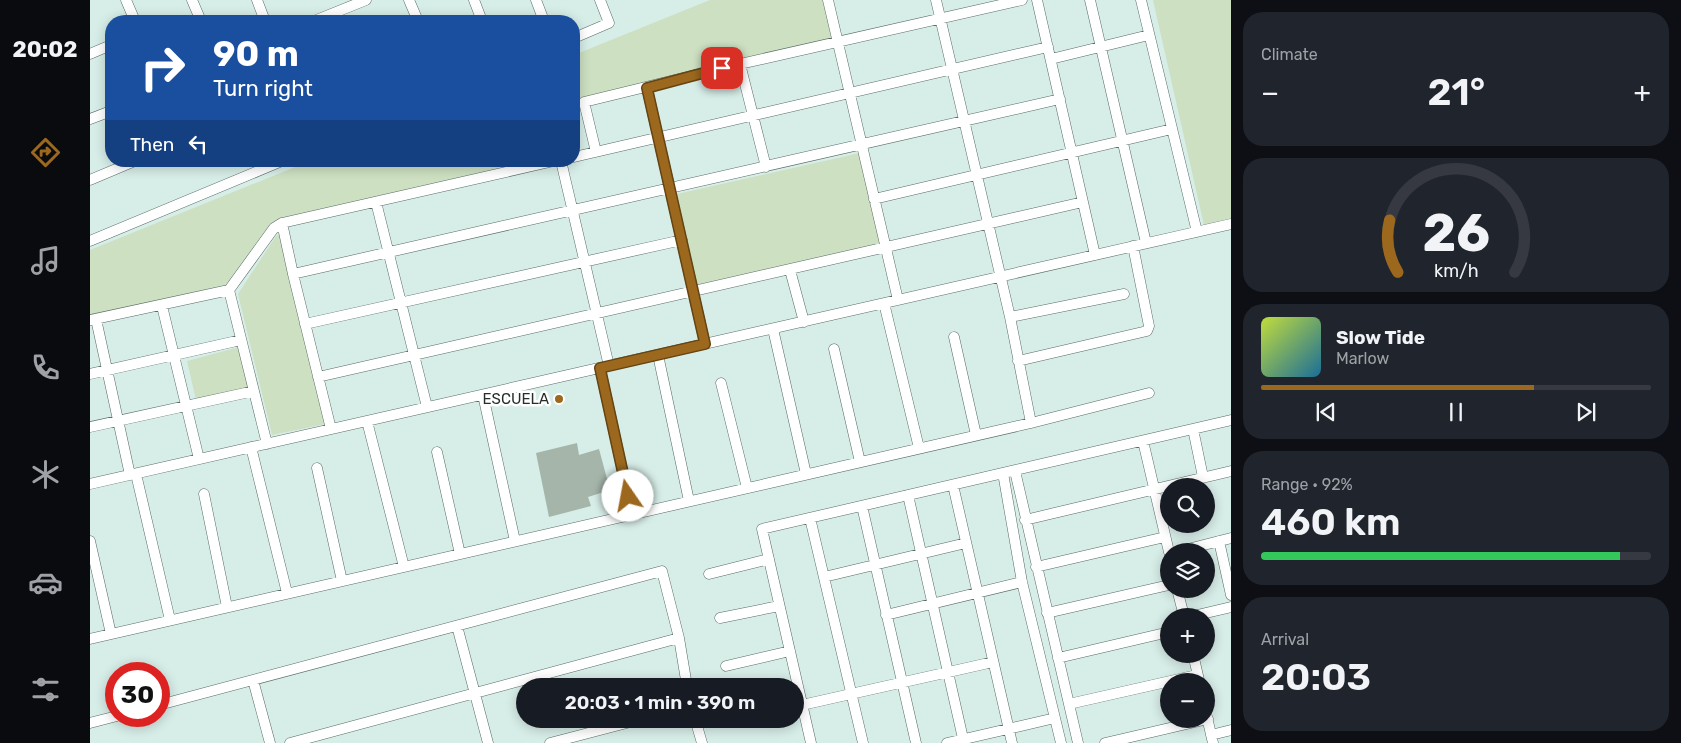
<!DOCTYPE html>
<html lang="en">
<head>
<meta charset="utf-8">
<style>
  :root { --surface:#171b24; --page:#20242c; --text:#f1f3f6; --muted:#9ea1a6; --line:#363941; --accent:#9b681d }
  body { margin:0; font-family:Rubik,sans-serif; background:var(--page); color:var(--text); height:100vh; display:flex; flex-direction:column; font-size:19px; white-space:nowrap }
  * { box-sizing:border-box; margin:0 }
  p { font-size:16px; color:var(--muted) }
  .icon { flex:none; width:28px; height:28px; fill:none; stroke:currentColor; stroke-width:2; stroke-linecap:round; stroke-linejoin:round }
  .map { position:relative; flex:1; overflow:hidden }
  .panel { display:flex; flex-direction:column; gap:12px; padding:12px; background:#0d0f14; width:450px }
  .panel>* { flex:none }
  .guide { position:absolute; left:15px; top:15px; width:475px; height:152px; border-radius:20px; box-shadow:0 2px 12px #0003; background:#1a4fa0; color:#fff; overflow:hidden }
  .tools { position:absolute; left:1070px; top:478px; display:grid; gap:10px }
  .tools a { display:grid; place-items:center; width:55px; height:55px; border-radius:50%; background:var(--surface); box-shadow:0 2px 12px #0003; font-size:25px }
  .speed { position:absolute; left:15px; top:662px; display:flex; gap:10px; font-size:25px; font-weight:700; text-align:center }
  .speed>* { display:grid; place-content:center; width:65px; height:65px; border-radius:50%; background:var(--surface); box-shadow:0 2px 12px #0003; line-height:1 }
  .speed .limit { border:8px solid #d22; background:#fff; color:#111 }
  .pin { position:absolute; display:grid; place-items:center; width:42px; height:42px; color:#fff; margin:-21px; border-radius:10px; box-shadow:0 2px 8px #0006 }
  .me { position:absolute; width:55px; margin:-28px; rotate:348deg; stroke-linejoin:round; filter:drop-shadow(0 0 4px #0008) }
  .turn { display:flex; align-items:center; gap:18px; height:105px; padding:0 25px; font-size:22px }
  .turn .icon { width:65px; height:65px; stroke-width:2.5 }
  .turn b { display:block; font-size:35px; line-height:42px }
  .then { display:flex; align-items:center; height:48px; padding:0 25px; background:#0003; gap:10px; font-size:19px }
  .big { font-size:38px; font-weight:600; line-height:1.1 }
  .panel .widget { flex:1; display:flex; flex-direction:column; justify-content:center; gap:8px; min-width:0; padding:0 18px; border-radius:20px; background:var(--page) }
  .panel .dial { align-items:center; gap:0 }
  .dial svg { height:130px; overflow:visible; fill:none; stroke:var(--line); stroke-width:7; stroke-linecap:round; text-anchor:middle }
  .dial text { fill:var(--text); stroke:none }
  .song { display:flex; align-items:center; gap:15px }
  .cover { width:60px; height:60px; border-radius:8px; background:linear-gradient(135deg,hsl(70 70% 55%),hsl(200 70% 35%)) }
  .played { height:5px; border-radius:2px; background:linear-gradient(90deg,var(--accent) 70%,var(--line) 70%) }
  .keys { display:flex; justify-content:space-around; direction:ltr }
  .heat { display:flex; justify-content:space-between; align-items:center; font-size:28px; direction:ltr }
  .charge { height:8px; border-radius:4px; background:linear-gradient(90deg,#34c759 92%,var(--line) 0) }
  .trip { position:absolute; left:426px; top:678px; width:288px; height:50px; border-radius:25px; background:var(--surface); box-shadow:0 2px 12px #0003; font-weight:600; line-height:50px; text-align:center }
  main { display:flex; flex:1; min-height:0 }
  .dock { display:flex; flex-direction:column; width:90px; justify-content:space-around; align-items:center; background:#090b0e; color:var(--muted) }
  .dock .icon { width:35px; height:35px }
  .dock .selected { color:var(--accent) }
  .dock b { font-size:22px; color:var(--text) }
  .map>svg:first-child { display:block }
</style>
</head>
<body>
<main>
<nav class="dock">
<b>20:02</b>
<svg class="icon selected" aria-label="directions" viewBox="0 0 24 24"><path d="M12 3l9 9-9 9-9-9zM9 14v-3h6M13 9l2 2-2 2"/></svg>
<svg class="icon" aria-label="music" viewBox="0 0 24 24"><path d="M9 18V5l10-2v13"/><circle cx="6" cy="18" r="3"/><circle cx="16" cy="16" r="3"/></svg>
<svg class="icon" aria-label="phone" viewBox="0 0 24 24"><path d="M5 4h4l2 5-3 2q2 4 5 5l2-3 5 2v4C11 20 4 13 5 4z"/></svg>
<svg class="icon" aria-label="climate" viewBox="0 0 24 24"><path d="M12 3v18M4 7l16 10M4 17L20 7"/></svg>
<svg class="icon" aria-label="car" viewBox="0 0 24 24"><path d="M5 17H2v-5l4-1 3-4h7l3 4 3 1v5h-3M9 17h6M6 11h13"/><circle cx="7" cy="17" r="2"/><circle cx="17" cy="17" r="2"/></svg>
<svg class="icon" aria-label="filters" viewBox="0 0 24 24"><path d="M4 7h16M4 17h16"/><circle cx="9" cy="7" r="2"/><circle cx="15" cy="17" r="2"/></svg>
</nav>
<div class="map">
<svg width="1141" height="743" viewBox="0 0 1141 743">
  <rect width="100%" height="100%" fill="#d7ede7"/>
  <path fill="#cde0c2" d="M620 0H735L745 39 484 100V55Z
    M1063 0H1141V218L1114 225Z
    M770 153 791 244 607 286 587 194Z
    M220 161H420L421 167 182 222 141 286 0 317V250Z
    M190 234 235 424 182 435 148 294 186 236Z
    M149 347 159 388 106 400 97 361Z"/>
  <path fill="#a5b5aa" d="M487 443 489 455 509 449 520 490 498 497 501 506 459 517 446 453Z"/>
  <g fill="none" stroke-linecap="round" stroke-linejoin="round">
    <g stroke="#586b66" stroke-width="11">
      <path id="minor" d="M36 0 45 21
        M102 0 111 21
        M167 0 175 21
        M319 0 328 21
        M384 0 392 21
        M446 0 454 21
        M738 0 808 300
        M846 0 920 317 941 423
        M947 0 1005 255
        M1000 0 1056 243
        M1051 0 1107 232
        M224 21 276 0
        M484 38 519 23 510 0
        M0 54 21 45
        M961 59 1059 35
        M650 64 676 167
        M557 88 615 344
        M0 119 21 111
        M506 152 494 102 650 64 932 0
        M484 157 958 47
        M471 161 519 366
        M0 180 45 161
        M784 199 1082 129
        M286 202 337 407
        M192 223 203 274
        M0 241 192 161
        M700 270 714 322
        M139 290 177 444
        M794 303 829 448
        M72 306 109 459
        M920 317 1034 294
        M6 319 40 475
        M0 320 139 290 184 228 192 223 464 161
        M215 324 592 240
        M683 329 716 474
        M864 337 886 435
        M744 349 770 462
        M568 355 599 501
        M928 361 1057 331 1059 326 1043 246
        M510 368 542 514
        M0 374 151 340
        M228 377 993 202
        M631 383 657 488
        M393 395 425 541
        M277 421 314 567
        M0 427 164 391
        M241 429 203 274 970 99
        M1103 429 1113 477
        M1053 441 1079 552
        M161 447 197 593
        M347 452 370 554
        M227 468 252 581
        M925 471 988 743
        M913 473 932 582 971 743
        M46 474 80 620
        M0 484 1141 224
        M863 485 922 743
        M114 494 137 607
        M818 495 874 743
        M772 506 826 743
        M720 518 773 743
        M935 520 1141 471
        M0 541 21 634
        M1129 541 1141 595
        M1090 551 1141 538
        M946 567 1075 537
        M619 574 679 559
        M734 577 876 543
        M1087 589 1094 616
        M957 613 1079 585
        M796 615 932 582
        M1103 616 1141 607
        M630 618 689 606
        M367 626 398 743
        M589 638 597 686
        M0 639 941 423 1059 393
        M1103 654 1109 680
        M968 658 1079 632
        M636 666 700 651
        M163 680 180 743
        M979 704 1107 675
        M69 705 572 571 589 638 200 743
        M712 705 903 662
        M1116 713 1123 743
        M605 719 612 743
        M0 723 27 716
        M1121 735 1141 730
        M460 743 552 719
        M721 743 672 529 1141 420
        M857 743 965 718
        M1015 743 1118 719"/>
    </g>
    <use href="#minor" stroke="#fff" stroke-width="10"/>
  </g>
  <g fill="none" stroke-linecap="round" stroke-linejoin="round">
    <g stroke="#654413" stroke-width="12">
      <path id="route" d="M538 496 510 368 615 344 557 88 632 68"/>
    </g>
    <use href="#route" stroke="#9b681d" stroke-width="9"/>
  </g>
  <circle fill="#9b681d" stroke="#fff" stroke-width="2" cx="469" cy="399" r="5"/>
  <g text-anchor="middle" stroke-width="5" stroke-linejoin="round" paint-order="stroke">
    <g font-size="15" fill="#252e2b" stroke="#fff" text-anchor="end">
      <text x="459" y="404">ESCUELA</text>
    </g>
  </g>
</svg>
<div class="tools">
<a><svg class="icon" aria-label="search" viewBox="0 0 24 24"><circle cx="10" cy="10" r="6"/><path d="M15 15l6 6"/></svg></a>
<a><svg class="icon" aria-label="layers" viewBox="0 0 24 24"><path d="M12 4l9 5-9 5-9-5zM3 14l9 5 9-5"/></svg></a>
<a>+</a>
<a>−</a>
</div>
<div class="speed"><div class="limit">30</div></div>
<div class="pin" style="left:632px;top:68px;background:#d93025"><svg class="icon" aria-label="arrive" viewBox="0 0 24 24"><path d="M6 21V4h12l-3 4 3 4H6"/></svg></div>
<svg class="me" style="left:538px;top:496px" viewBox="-20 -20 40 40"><circle r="19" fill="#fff"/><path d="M0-13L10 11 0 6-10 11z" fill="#9b681d"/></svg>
<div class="trip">20:03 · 1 min · 390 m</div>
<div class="guide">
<div class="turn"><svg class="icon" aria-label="right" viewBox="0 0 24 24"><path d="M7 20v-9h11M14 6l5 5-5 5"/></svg><div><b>90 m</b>Turn right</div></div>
<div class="then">Then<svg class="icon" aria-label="left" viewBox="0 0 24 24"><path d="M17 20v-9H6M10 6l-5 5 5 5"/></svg></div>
</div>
</div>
<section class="panel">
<div class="widget"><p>Climate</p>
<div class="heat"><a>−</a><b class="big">21°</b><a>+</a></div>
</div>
<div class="widget dial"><svg viewBox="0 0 100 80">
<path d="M14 69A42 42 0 1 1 86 69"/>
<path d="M14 69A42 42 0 0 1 9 37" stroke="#9b681d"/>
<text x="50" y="56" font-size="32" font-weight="700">26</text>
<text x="50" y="72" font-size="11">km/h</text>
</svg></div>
<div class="widget">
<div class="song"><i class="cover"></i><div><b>Slow Tide</b><p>Marlow</p></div></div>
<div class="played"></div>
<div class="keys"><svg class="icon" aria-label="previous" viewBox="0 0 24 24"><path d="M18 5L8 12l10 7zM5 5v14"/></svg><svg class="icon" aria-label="pause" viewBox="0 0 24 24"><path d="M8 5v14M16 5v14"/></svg><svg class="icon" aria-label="next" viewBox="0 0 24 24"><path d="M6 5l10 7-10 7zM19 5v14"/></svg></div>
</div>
<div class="widget"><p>Range · 92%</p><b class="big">460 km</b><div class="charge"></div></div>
<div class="widget"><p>Arrival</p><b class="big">20:03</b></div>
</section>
</main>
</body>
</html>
